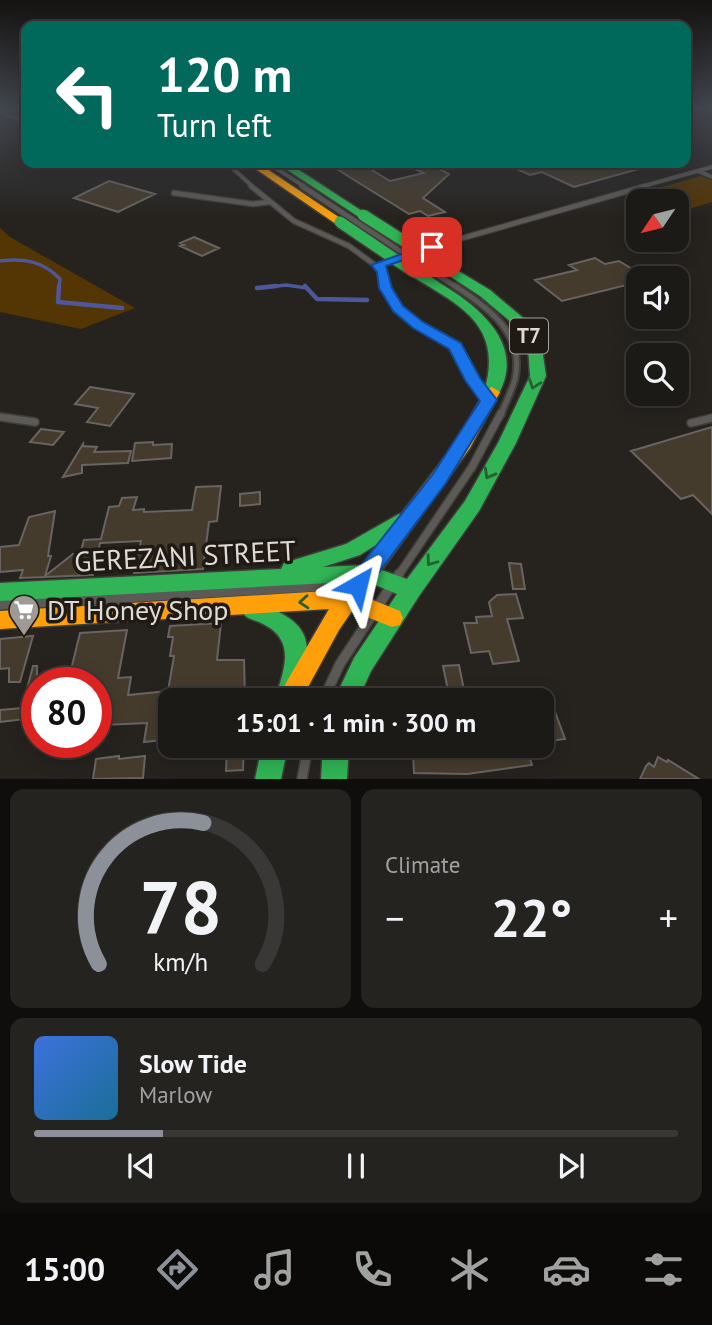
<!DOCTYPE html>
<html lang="en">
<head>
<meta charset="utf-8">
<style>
  :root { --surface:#1c1a17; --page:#252320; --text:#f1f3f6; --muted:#a0a1a1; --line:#3a3836; --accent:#8c9099 }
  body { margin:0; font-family:"PT Sans",sans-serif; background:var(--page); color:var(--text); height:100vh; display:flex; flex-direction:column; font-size:26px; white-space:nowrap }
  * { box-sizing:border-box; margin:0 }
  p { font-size:23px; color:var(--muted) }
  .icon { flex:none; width:38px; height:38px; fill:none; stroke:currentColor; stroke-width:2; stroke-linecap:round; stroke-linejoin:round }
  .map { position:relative; height:779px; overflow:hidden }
  .panel { display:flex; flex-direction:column; gap:10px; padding:10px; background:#0f0e0d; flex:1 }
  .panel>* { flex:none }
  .top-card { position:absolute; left:21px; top:21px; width:670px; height:147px; border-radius:14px; box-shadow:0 4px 18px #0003,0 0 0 2px var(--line); background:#00695c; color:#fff; overflow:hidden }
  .needle { width:46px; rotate:235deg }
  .tools { position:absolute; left:626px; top:189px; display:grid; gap:14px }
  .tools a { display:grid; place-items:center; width:63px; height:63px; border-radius:14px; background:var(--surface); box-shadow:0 4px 18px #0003,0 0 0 2px var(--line); font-size:35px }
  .speed { position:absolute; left:21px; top:667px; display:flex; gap:14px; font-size:35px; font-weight:700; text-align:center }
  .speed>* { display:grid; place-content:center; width:91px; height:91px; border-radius:50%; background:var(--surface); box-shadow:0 4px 18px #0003,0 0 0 2px var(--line); line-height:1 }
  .speed .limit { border:10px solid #d22; background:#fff; color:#111 }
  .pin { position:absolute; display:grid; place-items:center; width:60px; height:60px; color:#fff; margin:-30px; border-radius:14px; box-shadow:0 4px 10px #0006 }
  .me { position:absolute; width:77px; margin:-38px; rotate:37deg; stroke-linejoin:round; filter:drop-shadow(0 0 5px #0008) }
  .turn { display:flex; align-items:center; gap:24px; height:147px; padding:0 21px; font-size:32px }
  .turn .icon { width:91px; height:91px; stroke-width:2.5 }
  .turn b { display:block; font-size:49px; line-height:60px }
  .big { font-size:52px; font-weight:800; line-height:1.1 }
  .panel .widget { flex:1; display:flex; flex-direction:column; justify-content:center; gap:10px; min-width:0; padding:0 24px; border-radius:14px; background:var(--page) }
  .panel .dial { align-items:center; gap:0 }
  .dial svg { height:182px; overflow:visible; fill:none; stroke:var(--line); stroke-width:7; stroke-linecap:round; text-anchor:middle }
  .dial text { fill:var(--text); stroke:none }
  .song { display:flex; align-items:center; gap:21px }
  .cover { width:84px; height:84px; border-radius:10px; background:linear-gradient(135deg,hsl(220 70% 55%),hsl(200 70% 35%)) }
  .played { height:7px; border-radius:4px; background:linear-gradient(90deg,var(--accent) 20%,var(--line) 20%) }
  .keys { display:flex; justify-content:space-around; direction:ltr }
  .heat { display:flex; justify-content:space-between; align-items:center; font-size:38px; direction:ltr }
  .panel .tiles { flex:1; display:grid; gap:10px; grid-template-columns:1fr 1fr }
  .widget:last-child { grid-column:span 2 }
  .trip { position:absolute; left:158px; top:688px; width:396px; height:70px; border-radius:14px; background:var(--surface); box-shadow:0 4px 18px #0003,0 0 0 2px var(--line); font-weight:800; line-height:70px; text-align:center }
  .tabs { display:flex; height:112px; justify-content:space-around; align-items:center; background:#0b0a09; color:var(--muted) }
  .tabs .icon { width:49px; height:49px }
  .tabs .selected { color:var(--accent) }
  .tabs b { font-size:32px; color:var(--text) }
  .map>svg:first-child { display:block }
</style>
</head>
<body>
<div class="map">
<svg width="712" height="779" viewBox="0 0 712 779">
  <rect width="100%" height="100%" fill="#26231f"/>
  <path fill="#543504" d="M701 176 712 180V202L689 209 692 212 677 216V201H643L631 196Z
    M0 228 10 237 135 308 81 329 0 312Z"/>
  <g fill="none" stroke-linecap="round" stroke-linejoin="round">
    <path stroke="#4e5799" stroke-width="3.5" d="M0 261C24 258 43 261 60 279L59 288
      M259 288 286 285 307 288"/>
    <path stroke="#4e5799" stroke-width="4.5" d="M59 286 58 302 122 308
      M305 286 317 299 367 300
      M257 288 276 286"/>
  </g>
  <path fill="#453b2d" stroke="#676461" stroke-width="2" d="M327 163H360L390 181 424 173 415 169 432 165 449 174 423 198 445 212 428 216 420 211 409 214Z
    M521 163H648L649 166 574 187 542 172 530 175 512 167 523 164Z
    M109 181 155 194 118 212 74 198Z
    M194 237 219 248 202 256 180 246 184 245 180 243Z
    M595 258 605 264 619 261 639 273V282L562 301 535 280 577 270 569 265Z
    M90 387 134 394 110 426 87 422 98 408 75 404Z
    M712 427V514L693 495 681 499 631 451Z
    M41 429 64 432 53 445 30 442Z
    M153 442V445L172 444 171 458 132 461 135 443Z
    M83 444V446L97 447 94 452 131 451 128 463 82 465V473L63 477Z
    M221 486 217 521 209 522 203 569 134 573 141 541 100 543 93 575 20 578 23 570 0 572V547L19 545 29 517 55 511 48 556H51L45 576 73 554H80L84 540 101 539 109 507 119 506 122 498 137 497 133 510 144 509V512L192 510 196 487Z
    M260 492V504L240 506V494Z
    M509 563 521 564 525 589H513Z
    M516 594 523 618 507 619 519 661 493 664 489 651 471 653 464 623H477L476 617 492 616 489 602 497 595Z
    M221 623 217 660H244L245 700H170V739L144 742 147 723 103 725 106 710 96 711V682H68L80 633 127 630 118 678 131 677 128 695 168 691 174 656H170L173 637H168L170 626Z
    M33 636 20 682H9V668L0 669V639Z
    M459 665 466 700H450L443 666Z
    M33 666H37V711L33 718 0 722V710L22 708Z
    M554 709 565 739 541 742V710Z
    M227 746H244L243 770 226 771Z
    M432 746H526L532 765 467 774 414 773 413 753H432Z
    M119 756V759L145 756 143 778 93 779 96 759Z
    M658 757 667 762 668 760 699 779H640L646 766 649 763 654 767Z"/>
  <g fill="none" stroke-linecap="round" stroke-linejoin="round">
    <g stroke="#403e3b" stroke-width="5">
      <path id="lane-far4" d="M9 108 26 112
        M0 112 26 122
        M227 163 253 187
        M268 163 305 187
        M698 171 712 177
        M640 187 712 167"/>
    </g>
    <g stroke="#403e3b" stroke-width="7">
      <path id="lane-far3" d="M251 186 294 221 349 246 383 271 386 288
        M302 186 352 219
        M174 193 253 204 269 202
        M424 249 646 186
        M426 268 458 288"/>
    </g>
    <g stroke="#403e3b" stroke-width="9">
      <path id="lane-far2" d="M386 286 398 308 418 325 455 347 484 395
        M455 286C489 308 525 334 515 379 512 391 505 403 501 415"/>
    </g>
    <g stroke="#403e3b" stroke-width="10">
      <path id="lane-far1" d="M0 417 35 422
        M691 423 712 418
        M398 576 472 467 501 413"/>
    </g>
    <g stroke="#403e3b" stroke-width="12">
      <path id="lane" d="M0 605 348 585
        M323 700 340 664 399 574
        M302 779 308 746"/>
    </g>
    <g stroke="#403e3b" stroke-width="3">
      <path id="fast" d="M277 163H288L368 215 359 217Z
        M440 260 490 290 522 317 542 348 546 376 516 443 479 511 419 596 371 671 358 700H334L354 658 397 594 366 581 0 601V583L281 569 284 563 346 544 399 514 406 516 409 521 406 526 360 555 323 567 367 565 407 579 465 501 498 443 530 376 528 348 512 323 480 296 436 267V261Z
        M414 268C424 271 434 279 443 285 481 308 526 346 498 395H486L484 392C504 324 460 306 410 275V269Z
        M252 601C314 622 314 641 299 700H275C284 668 298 639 259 622 251 619 245 618 241 610L244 604Z
        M262 746H288L281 779H255Z
        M323 746H349L347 779H321Z"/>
    </g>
    <g stroke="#403e3b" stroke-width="3">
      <path id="slow" d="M247 163H258L346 222 336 224Z
        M492 387 500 392 470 448 363 596 400 611 403 618 400 625 392 627 352 611 339 630 301 700H276L329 609 0 629V611L343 590 457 441 486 389Z"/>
    </g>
    <use href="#lane-far4" stroke="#5c5a57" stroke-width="3.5"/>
    <use href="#lane-far3" stroke="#5c5a57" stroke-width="4.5"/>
    <use href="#lane-far2" stroke="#5c5a57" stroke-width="5"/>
    <use href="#lane-far1" stroke="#5c5a57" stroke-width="7"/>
    <use href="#lane" stroke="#5c5a57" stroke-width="9"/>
    <use href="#fast" fill="#30b455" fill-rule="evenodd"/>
    <use href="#slow" fill="#ff9f0a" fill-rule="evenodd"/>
    <g stroke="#403e3b" stroke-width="7" stroke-linecap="butt">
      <path id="lane-bridge" d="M352 219 426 268"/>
    </g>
    <g stroke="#403e3b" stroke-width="14" stroke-linecap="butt">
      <path id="fast-bridge" d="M363 215 440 264
        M340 222 414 272"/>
    </g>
    <use href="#lane-bridge" stroke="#5c5a57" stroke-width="4.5"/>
    <use href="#fast-bridge" stroke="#30b455" stroke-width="11"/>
  </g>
  <defs><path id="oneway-chevron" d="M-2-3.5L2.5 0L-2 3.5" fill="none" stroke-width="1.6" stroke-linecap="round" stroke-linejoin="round" transform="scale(1.75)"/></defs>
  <g stroke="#275f31">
    <use href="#oneway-chevron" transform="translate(534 384) rotate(109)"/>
    <use href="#oneway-chevron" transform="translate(489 474) rotate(119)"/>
    <use href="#oneway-chevron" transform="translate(431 561) rotate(126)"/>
    <use href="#oneway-chevron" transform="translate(304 602) rotate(176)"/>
  </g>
  <linearGradient id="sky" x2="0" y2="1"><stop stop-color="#151311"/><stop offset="0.5" stop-color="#41454d"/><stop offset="1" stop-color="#41454d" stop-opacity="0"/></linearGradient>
  <rect width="712" height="217" fill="url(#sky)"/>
  <path fill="#1a73e8" stroke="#114b97" stroke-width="2" d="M432 243 438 247 437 249 386 266 392 288 403 306 423 322 461 343 480 378 497 400 446 483 365 591 358 593 350 591 347 585 350 579 433 474 480 401 465 380 449 349 413 328 393 311 379 288 377 272 371 265Z"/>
  <defs>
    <g id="supermarket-pin" transform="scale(1.575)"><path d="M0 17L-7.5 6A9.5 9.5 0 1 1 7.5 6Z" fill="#9e9a95" stroke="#1f1a13"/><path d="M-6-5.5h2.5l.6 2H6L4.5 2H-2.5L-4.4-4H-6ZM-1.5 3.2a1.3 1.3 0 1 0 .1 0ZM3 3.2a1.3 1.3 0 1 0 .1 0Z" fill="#fff"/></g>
  </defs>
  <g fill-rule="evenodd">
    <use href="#supermarket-pin" x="24" y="610"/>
  </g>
  <g text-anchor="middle" stroke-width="7" stroke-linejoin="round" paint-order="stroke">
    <rect fill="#1f1a13" stroke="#a5a09b" stroke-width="2" x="510" y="318.5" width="38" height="35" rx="5"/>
    <g font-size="21" font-weight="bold" fill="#dedad5">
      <text x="529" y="343">T7</text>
    </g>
    <g font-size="28" fill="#dedad5" stroke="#1f1a13">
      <text transform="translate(185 556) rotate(-3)" y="10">GEREZANI STREET</text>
    </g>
    <g font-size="28" fill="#dedad5" stroke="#1f1a13" text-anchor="start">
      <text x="47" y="620">DT Honey Shop</text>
    </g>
  </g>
</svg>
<div class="tools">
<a><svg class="needle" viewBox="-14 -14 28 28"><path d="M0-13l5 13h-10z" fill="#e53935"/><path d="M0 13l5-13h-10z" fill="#a0a1a1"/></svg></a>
<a><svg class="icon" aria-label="sound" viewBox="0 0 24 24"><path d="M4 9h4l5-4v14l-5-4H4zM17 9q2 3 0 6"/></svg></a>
<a><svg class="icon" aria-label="search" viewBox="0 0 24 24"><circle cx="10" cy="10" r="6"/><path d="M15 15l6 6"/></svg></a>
</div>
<div class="speed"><div class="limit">80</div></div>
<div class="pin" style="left:432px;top:247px;background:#d93025"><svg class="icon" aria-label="arrive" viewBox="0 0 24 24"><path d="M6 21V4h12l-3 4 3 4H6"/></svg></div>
<svg class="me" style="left:358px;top:585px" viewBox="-20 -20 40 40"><path d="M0-17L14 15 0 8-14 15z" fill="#1a73e8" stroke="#fff" stroke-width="4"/></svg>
<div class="trip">15:01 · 1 min · 300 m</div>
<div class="top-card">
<div class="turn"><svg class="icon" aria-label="left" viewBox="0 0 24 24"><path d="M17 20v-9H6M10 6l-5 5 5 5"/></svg><div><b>120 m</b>Turn left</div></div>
</div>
</div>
<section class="panel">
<div class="tiles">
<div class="widget dial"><svg viewBox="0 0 100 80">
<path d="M14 69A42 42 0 1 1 86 69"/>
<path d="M14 69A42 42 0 0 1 60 7" stroke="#8c9099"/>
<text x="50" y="56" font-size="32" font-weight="700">78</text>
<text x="50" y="72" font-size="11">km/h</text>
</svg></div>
<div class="widget"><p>Climate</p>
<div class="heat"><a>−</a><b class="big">22°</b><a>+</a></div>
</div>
<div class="widget">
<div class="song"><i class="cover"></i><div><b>Slow Tide</b><p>Marlow</p></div></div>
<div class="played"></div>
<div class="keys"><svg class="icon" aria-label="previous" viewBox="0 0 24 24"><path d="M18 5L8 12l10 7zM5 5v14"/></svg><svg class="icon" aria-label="pause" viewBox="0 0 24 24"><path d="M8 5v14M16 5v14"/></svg><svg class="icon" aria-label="next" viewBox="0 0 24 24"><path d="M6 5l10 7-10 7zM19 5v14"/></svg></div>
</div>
</div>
</section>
<nav class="tabs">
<b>15:00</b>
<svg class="icon selected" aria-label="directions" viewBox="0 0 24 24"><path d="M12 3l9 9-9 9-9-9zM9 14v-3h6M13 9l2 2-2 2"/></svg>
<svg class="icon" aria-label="music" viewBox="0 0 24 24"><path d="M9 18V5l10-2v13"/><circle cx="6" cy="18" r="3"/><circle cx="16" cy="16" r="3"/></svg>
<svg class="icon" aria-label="phone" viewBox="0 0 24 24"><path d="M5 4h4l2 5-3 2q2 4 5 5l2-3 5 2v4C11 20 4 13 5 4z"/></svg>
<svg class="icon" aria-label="climate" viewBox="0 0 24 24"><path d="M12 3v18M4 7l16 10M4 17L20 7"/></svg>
<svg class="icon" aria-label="car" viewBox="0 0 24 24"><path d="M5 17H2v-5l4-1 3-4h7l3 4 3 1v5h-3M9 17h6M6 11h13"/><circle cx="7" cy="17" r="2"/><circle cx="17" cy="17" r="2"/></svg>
<svg class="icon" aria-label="filters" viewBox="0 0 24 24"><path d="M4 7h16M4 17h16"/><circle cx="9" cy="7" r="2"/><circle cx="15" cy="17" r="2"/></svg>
</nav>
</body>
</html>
